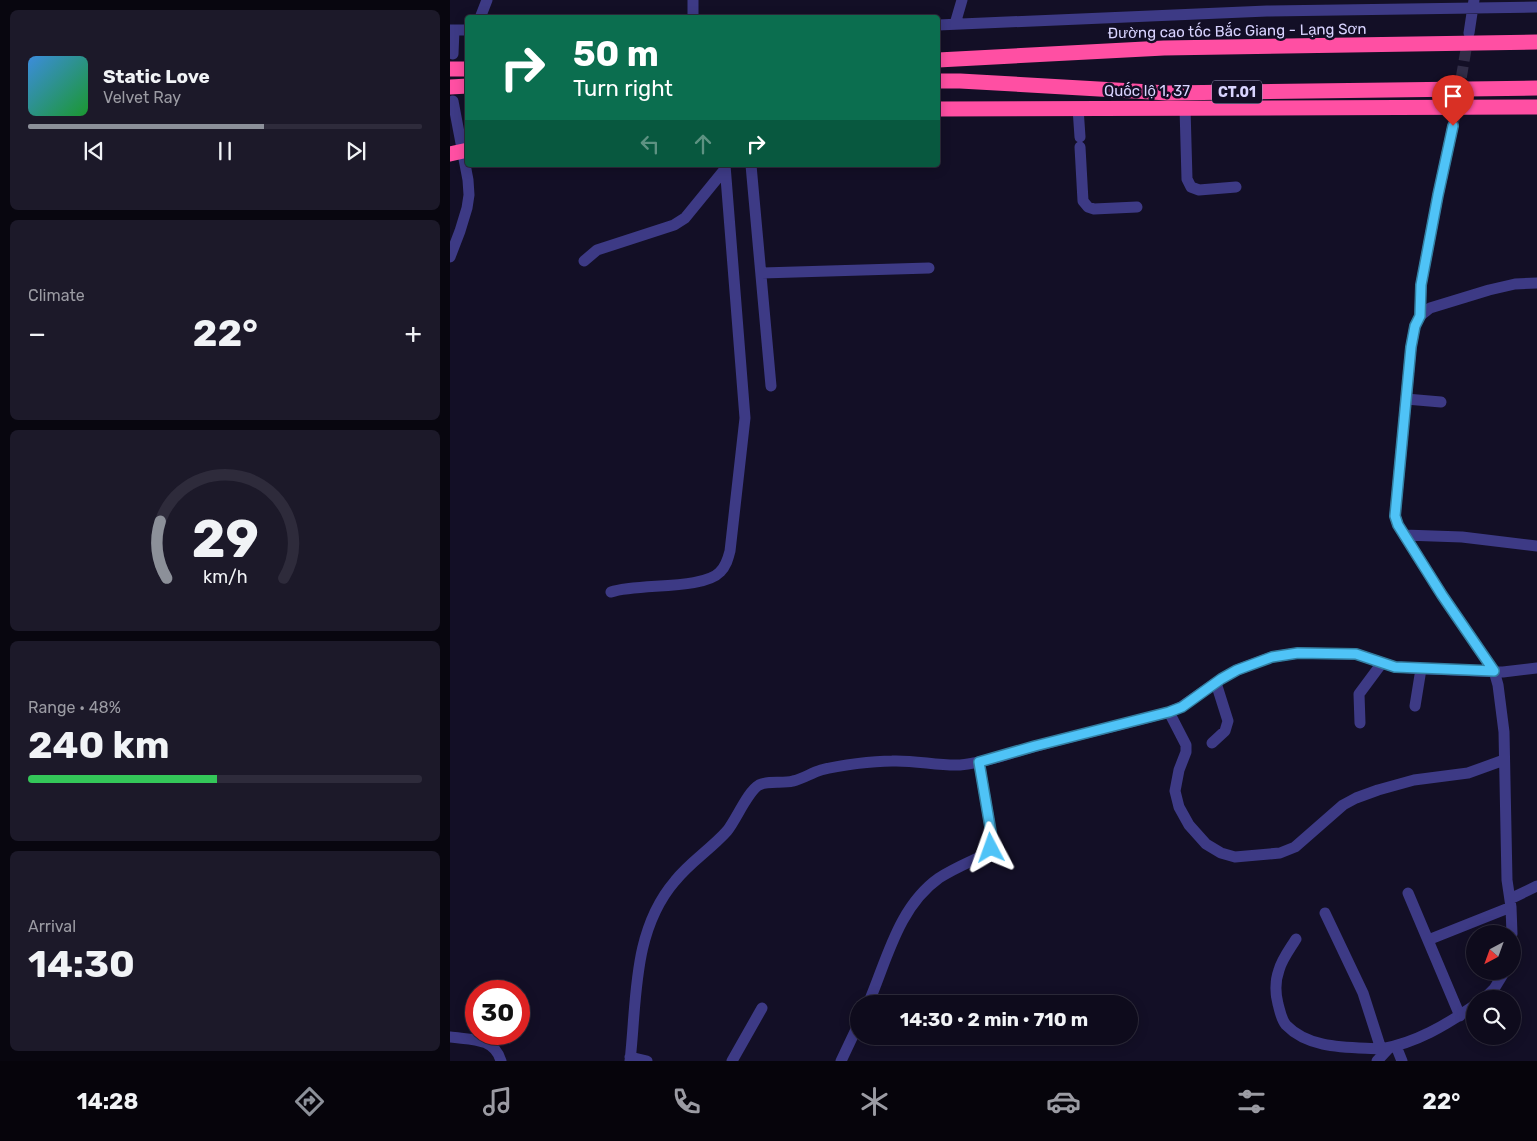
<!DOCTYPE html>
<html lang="en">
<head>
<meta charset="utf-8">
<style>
  :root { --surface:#0e0b1c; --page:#1c1929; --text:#f1f3f6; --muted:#9b9ba3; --line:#2e2b3b; --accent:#8c9099 }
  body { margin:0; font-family:Rubik,sans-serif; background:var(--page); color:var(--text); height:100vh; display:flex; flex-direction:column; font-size:19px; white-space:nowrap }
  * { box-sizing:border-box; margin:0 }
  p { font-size:16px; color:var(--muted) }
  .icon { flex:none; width:28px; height:28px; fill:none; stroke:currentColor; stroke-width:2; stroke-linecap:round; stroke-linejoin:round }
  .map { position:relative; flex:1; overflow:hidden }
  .panel { display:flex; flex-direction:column; gap:10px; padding:10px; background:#08060f; width:450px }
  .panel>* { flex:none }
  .banner { position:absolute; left:15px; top:15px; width:475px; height:152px; border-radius:5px; box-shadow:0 2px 12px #0003,0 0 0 1px var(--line); background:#0b6e4f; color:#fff; overflow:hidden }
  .needle { width:32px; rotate:221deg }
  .buttons { position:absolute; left:1016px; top:925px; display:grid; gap:10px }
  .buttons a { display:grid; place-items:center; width:55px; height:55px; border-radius:50%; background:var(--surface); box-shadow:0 2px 12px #0003,0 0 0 1px var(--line); font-size:25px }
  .speed { position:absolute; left:15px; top:980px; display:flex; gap:10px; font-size:25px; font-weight:700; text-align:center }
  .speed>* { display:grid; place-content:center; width:65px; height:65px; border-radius:50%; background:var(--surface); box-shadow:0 2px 12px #0003,0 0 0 1px var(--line); line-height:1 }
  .speed .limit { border:8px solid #d22; background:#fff; color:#111 }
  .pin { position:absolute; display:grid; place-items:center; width:42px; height:42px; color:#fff; margin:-51px -21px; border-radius:50% 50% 50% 0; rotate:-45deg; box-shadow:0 0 5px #0007 }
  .pin .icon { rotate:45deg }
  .me { position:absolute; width:55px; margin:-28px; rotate:356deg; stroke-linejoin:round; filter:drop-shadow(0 0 4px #0008) }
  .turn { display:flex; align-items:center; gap:18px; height:105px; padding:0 25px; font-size:22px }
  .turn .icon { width:65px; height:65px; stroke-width:2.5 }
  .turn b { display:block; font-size:35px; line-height:42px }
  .lanes { display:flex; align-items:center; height:48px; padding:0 25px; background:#0003; justify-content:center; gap:25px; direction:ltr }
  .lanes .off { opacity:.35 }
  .big { font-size:38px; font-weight:700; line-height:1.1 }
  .panel .tile { flex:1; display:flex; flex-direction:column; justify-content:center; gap:8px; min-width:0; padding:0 18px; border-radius:8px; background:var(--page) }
  .panel .dial { align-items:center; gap:0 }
  .dial svg { height:130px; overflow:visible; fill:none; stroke:var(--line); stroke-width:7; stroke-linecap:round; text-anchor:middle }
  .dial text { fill:var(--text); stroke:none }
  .song { display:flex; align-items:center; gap:15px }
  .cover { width:60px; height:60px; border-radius:8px; background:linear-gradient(135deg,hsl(210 70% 55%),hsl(130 70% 35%)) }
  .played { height:5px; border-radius:2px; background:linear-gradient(90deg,var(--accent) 60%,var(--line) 60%) }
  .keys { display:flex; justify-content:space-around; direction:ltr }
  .heat { display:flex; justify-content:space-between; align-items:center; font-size:28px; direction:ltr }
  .charge { height:8px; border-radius:4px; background:linear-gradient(90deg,#34c759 48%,var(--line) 0) }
  .trip { position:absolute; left:400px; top:995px; width:288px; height:50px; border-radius:25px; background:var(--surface); box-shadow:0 2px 12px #0003,0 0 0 1px var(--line); font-weight:700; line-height:50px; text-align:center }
  .tabs { display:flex; height:80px; justify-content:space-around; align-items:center; background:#06040b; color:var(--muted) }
  .tabs .icon { width:35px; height:35px }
  .tabs .selected { color:var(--accent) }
  .tabs b { font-size:22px; color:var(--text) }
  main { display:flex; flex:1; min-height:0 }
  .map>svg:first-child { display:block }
</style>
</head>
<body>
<main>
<section class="panel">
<div class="tile">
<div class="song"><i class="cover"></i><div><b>Static Love</b><p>Velvet Ray</p></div></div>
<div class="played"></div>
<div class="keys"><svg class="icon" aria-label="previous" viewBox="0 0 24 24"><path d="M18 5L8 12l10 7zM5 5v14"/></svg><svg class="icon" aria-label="pause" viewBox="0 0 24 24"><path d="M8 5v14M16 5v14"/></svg><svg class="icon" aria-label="next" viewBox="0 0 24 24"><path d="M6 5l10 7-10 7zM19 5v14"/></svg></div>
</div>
<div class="tile"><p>Climate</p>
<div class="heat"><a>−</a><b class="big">22°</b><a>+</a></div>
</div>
<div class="tile dial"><svg viewBox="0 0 100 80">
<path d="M14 69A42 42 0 1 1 86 69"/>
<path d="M14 69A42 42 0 0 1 10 34" stroke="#8c9099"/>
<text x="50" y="56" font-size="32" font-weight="700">29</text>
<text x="50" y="72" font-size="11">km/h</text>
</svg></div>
<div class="tile"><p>Range · 48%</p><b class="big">240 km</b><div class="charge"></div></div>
<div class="tile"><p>Arrival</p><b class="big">14:30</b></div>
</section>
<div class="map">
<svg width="1087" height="1061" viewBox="0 0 1087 1061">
  <rect width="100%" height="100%" fill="#130f26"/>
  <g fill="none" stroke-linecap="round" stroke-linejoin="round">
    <path stroke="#312d47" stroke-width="11" stroke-dasharray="11 5.5" stroke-linecap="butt" d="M1003 126 1018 38"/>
    <path stroke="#3d3a85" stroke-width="11" d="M243 0V18
      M30 18 37 0
      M505 24 512 0
      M488 25 817 11 1087 7
      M0 30H18
      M1019 33 1024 0
      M3 54 4 30
      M628 108 630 137
      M735 108 737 179 741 187 749 190 786 187
      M630 147 633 201 638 207 644 209 687 207
      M301 165 321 386
      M0 257 10 231 17 208 19 195 18 180 3 101
      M134 261 147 250 224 225 235 218 275 169
      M311 273 479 268
      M970 316 971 285 988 195 1003 126
      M956 399 991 402
      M954 535 1012 537 1087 546
      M161 592C188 583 253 590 270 572 276 566 278 559 280 551L295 418 275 165
      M965 706 971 669
      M719 712 736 745V752L729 770 725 791 729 807 739 825 756 844 771 853 785 857 830 853 845 847 893 805 906 798 928 790 964 780 1018 773 1054 760
      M910 723 909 694 932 663
      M762 743 775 731 778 721 766 683
      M958 893 1010 1016
      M1060 899 1087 886
      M875 913 913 993 931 1049
      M1062 934 1061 907 1057 880 1054 732 1048 685 1044 671 992 595 948 525 945 516 961 347 965 326 970 316 980 308 1039 290 1065 284 1087 283
      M846 939C840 949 832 959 829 970 825 981 825 992 828 1004 830 1011 831 1019 836 1025 860 1050 900 1047 931 1049 966 1043 996 1025 1025 1005
      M978 940 1061 907
      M1034 999 1044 989 1055 971
      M418 1004C437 960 448 907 489 878 504 868 522 861 538 853L541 848 542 838 529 762
      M0 1037C21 1040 44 1037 51 1061
      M946 1046 952 1061
      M180 1057 197 1061
      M180 1061C187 1000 182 931 225 881 240 862 261 849 277 831 286 820 298 791 309 785 319 780 332 784 343 781 353 779 361 773 371 770 390 765 423 761 442 761 465 760 488 766 510 765 536 763 562 752 587 746 631 734 675 724 719 712L731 707 771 679 787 670 822 657 848 653 906 654 945 667 979 669 1053 672 1087 668
      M282 1061 312 1008
      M391 1061 409 1023
      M927 1061 940 1047"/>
    <path stroke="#ff4fa3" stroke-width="15" d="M488 60 714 48 1087 42
      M0 69H18
      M488 81H510L718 93 1087 88
      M0 87 18 86
      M488 109 1087 107
      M0 154 18 150"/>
  </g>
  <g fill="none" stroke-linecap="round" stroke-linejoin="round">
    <g stroke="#337fa1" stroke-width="12">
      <path id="route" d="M541 848 542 838 529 762 585 746 719 712 732 707 771 679 787 670 822 657 848 653 906 654 945 667 1044 671 992 595 948 525 945 516 961 347 965 326 970 316 971 285 988 195 1003 126"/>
    </g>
    <use href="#route" stroke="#4fc3f7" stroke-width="9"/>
  </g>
  <g text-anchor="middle" stroke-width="5" stroke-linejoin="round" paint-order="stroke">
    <rect fill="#130f26" stroke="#9e99be" stroke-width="1" x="762" y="80.5" width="50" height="23" rx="4"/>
    <g font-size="14" font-weight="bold" fill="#d9d4ff">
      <text x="787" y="97">CT.01</text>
    </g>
    <g font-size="15" fill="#d9d4ff" stroke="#130f26">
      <text transform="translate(787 31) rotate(-1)" y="5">Đường cao tốc Bắc Giang - Lạng Sơn</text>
      <text x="697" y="96">Quốc lộ 1, 37</text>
    </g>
  </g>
</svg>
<div class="buttons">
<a><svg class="needle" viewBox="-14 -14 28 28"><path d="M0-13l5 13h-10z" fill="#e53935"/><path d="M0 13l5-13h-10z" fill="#9b9ba3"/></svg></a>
<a><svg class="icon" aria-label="search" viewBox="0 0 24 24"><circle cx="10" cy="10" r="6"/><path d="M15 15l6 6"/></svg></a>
</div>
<div class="speed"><div class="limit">30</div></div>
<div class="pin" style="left:1003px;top:126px;background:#d93025"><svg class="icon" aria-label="arrive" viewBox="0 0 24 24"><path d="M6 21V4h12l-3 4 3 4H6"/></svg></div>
<svg class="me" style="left:541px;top:848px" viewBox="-20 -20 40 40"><path d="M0-17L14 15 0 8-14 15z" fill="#4fc3f7" stroke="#fff" stroke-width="4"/></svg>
<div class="trip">14:30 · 2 min · 710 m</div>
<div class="banner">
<div class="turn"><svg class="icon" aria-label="right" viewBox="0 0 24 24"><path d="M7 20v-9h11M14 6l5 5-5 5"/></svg><div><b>50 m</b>Turn right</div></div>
<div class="lanes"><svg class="icon off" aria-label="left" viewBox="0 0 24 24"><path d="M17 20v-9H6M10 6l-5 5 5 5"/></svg><svg class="icon off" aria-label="ahead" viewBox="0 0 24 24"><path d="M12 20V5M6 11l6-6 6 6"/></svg><svg class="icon" aria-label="right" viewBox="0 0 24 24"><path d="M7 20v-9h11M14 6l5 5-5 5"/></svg></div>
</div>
</div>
</main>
<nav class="tabs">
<b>14:28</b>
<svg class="icon selected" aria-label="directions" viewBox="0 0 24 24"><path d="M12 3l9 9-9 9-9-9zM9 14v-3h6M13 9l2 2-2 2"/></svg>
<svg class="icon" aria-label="music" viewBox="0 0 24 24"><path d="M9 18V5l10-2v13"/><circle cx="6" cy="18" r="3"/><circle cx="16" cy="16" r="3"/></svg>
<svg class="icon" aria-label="phone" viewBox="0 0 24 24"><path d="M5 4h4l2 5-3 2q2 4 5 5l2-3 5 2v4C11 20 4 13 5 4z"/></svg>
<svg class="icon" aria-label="climate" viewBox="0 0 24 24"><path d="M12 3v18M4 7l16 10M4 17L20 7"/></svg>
<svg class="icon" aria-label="car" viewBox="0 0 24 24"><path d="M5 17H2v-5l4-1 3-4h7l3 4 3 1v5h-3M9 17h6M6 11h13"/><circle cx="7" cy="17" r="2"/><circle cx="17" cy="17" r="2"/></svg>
<svg class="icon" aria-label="filters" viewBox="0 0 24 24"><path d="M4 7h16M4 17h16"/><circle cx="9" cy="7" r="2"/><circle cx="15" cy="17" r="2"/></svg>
<b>22°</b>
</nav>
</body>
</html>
